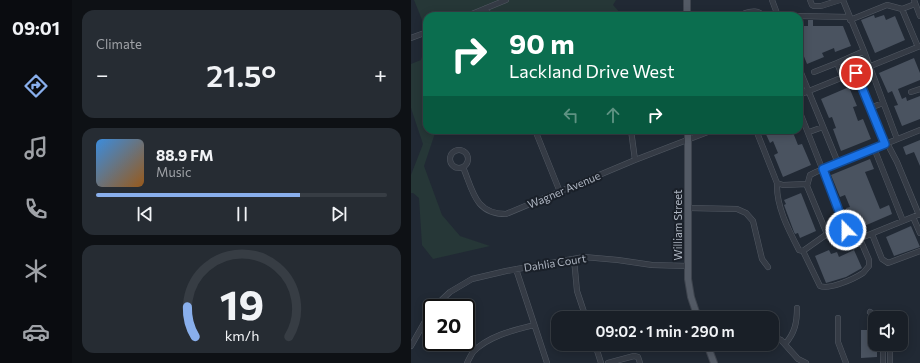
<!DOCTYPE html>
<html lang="en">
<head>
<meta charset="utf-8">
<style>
  :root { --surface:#191f27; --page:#262c33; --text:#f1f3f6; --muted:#9fa2a7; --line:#373d44; --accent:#89afec }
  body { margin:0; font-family:Commissioner,sans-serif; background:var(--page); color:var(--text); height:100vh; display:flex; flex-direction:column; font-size:15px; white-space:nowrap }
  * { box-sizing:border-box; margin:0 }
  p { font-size:13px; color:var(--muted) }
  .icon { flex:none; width:22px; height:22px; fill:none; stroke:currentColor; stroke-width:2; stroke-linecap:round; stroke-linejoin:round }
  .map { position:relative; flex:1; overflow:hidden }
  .sheet { display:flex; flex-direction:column; gap:10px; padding:10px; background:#0e1115; width:339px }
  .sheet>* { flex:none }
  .guide { position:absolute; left:12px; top:12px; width:380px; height:122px; border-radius:12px; box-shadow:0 2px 10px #0003,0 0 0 1px var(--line); background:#0b6e4f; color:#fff; overflow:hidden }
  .controls { position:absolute; left:457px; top:311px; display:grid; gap:8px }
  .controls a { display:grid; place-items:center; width:40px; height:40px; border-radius:8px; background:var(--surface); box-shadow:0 2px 10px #0003,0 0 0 1px var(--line); font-size:20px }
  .speed { position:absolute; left:12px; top:299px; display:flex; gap:8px; font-size:20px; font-weight:700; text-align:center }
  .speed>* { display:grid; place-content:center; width:52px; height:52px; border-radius:50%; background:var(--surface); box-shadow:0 2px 10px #0003,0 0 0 1px var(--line); line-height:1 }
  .speed .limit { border:2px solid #111; border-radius:6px; background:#fff; color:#111 }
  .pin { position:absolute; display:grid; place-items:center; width:34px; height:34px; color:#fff; margin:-17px; border:2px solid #fff; border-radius:50%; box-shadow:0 1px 4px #0007 }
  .me { position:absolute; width:44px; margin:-22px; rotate:338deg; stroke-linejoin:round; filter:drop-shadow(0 0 3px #0008) }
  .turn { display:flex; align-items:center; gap:14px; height:84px; padding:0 20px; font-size:18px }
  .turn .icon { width:52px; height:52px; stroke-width:2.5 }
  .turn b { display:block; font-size:28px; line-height:34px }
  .lanes { display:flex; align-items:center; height:38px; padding:0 20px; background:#0003; justify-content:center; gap:20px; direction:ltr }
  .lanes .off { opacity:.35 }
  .big { font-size:30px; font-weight:600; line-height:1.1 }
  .sheet .card { flex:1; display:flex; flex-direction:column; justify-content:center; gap:6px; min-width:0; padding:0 14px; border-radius:12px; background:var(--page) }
  .sheet .dial { align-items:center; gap:0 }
  .dial svg { height:104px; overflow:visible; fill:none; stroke:var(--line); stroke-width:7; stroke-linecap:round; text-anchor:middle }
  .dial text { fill:var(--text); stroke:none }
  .song { display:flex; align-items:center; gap:12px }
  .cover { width:48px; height:48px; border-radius:6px; background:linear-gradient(135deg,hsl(210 70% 55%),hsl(30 70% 35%)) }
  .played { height:4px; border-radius:2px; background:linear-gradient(90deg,var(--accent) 70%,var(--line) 70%) }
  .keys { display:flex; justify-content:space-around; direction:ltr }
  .heat { display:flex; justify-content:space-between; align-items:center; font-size:22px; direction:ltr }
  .trip { position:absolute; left:140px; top:311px; width:228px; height:40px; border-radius:12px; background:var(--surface); box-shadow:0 2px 10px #0003,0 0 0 1px var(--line); font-weight:600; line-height:40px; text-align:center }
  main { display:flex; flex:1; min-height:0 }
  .dock { display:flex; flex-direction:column; width:72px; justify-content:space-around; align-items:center; background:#0a0c10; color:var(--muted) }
  .dock .icon { width:28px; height:28px }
  .dock .active { color:var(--accent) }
  .dock b { font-size:18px; color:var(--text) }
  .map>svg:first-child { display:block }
</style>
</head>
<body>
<main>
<nav class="dock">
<b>09:01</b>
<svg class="icon active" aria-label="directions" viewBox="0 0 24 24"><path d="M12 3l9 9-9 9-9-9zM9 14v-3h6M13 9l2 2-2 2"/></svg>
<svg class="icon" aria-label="music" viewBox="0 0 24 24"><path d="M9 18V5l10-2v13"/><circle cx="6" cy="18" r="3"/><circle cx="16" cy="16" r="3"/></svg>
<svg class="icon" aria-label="phone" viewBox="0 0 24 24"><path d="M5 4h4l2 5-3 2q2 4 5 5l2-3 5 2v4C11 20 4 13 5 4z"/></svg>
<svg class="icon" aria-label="climate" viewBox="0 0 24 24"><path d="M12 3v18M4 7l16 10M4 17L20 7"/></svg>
<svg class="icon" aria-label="car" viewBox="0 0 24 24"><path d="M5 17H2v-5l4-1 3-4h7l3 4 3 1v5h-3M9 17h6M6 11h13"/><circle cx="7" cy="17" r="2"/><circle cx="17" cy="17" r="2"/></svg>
</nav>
<section class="sheet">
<div class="card"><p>Climate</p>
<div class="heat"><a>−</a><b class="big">21.5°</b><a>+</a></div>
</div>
<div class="card">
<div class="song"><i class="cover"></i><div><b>88.9 FM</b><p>Music</p></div></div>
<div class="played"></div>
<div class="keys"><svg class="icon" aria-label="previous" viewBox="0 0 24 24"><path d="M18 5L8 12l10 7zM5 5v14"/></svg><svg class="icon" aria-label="pause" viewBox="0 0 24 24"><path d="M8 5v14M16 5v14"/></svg><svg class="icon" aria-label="next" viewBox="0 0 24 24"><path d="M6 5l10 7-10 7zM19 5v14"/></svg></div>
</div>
<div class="card dial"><svg viewBox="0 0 100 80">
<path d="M14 69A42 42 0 1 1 86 69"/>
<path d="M14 69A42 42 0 0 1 8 46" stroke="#89afec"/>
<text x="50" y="56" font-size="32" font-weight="700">19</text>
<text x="50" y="72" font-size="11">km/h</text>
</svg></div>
</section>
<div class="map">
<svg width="509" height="363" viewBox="0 0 509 363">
  <rect width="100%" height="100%" fill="#212934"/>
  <path fill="#263737" d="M3 0H205L202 5 212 16H16V32Z
    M16 41V130H25L13 166 31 215 49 236 79 246 22 259 11 245 8 198 2 193H0V175L12 144 0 108V64L10 60Z"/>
  <path fill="#4a5360" d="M463 15 464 18 473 15 475 20 484 16 494 40 464 53 450 20Z
    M397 20H402V26H432L440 46 424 52 423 48 411 53 413 57 396 64 388 44V26H397Z
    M503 58 509 73V80L487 89 491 99 495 97 496 101 509 96V119L491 126 483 106 487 105 481 91 477 93 468 73Z
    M438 87 446 106 442 107 447 121 452 119 460 139 430 151 422 129 425 128 421 117 418 118 410 99Z
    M353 130H381L387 145 391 144 400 165 372 177 363 155 367 153 362 141 359 143Z
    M509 140V166L503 152 495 155 492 147Z
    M459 159 463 169 454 172 469 209 478 205 481 214 444 230 435 208 439 207 434 195 429 197 420 175Z
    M390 193 405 231 389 238 387 233 384 234 383 232 373 205 375 204 373 200Z
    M500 226 509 247 483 256 475 237Z
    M418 250 420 254 426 252 428 257 443 250 451 268 435 277 415 283 404 256Z
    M450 330H464V344H466V357L450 358Z"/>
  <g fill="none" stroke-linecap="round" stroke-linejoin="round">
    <g stroke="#525963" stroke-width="6">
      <path id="minor" d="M361 0 367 16
        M399 0 401 5 403 6H410L429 0
        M432 0 453 51 486 139
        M503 0 509 16
        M75 8 78 16
        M491 9 507 47
        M56 16 95 0
        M333 16 334 13C340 11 349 10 351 16
        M388 16 438 17
        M439 20 476 5 491 9 504 4
        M0 38 16 32
        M426 63 453 51
        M388 68 427 163
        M403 72 426 63 432 78
        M445 73 474 144
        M500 92 509 89
        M388 95 509 46
        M459 108 472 103
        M388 110 440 242
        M124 130 149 192
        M220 130 224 160
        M345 130 366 183 372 185 396 184
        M509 130 405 172 399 175 396 186 416 234C423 243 429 245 440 242L509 214
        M398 132 412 127
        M476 143 486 162 508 215
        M463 148 492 221
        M39 159a9 9 0 1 1 18 0a9 9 0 1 1-18 0Z
        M52 167C62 191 64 214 95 214L224 160 302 130
        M366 183C365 206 377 229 388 250L392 251 416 234
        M277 208 326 209 335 213 342 221 351 259 357 267
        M502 217 509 233
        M461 234 471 259 477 263 509 251
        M392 251 409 286C418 290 443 279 452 273 454 271 456 268 458 266V260L449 239
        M163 259 166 291 175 318
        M105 269 136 363
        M22 308 39 292 61 279 95 271 173 257 207 260 241 265 277 266
        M459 312 467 318
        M427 318V342L435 363
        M480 318 482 315 491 314 492 320
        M361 336 370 340 387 359 395 363
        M184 344 190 363
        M374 344C384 333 386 322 386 308
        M472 344V363
        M479 344V363
        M0 346 21 309
        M56 363C58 359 60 355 62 352 77 336 103 330 123 325
        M197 363 223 356 227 357 229 363"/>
    </g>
    <g stroke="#3e444e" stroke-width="8">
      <path id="major" d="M276 16V0
        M277 130V279L280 297 287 318
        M296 344 303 363"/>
    </g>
    <use href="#minor" stroke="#353b45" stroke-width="5"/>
    <use href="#major" stroke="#535a65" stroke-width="6"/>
  </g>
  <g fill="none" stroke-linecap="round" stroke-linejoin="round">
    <g stroke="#114b97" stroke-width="10">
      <path id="route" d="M435 230 412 169 474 144 445 73"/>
    </g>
    <use href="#route" stroke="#1a73e8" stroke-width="7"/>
  </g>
  <g text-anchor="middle" stroke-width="4" stroke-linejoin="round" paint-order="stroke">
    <g font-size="11" fill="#afb6c2" stroke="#1a2029">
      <text transform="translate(153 190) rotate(-23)" y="4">Wagner Avenue</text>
      <text transform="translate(267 225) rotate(-90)" y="4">William Street</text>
      <text transform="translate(144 263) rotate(-9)" y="4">Dahlia Court</text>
    </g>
  </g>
</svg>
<div class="controls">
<a><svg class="icon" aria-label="sound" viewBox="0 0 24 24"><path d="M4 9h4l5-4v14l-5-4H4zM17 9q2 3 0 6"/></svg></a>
</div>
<div class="speed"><div class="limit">20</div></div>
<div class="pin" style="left:445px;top:73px;background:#d93025"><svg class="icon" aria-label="arrive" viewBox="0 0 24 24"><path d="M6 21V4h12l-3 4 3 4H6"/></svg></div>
<svg class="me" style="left:435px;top:230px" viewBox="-20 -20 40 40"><circle r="17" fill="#1a73e8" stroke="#fff" stroke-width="3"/><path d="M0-11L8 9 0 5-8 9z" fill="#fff"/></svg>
<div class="trip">09:02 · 1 min · 290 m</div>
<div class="guide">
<div class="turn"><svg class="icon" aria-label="right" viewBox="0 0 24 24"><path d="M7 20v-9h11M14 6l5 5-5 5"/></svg><div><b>90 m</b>Lackland Drive West</div></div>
<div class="lanes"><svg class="icon off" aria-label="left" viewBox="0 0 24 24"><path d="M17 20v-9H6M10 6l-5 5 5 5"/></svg><svg class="icon off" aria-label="ahead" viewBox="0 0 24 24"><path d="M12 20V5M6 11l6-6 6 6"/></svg><svg class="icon" aria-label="right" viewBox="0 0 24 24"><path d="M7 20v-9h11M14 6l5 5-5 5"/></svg></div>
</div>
</div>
</main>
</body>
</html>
